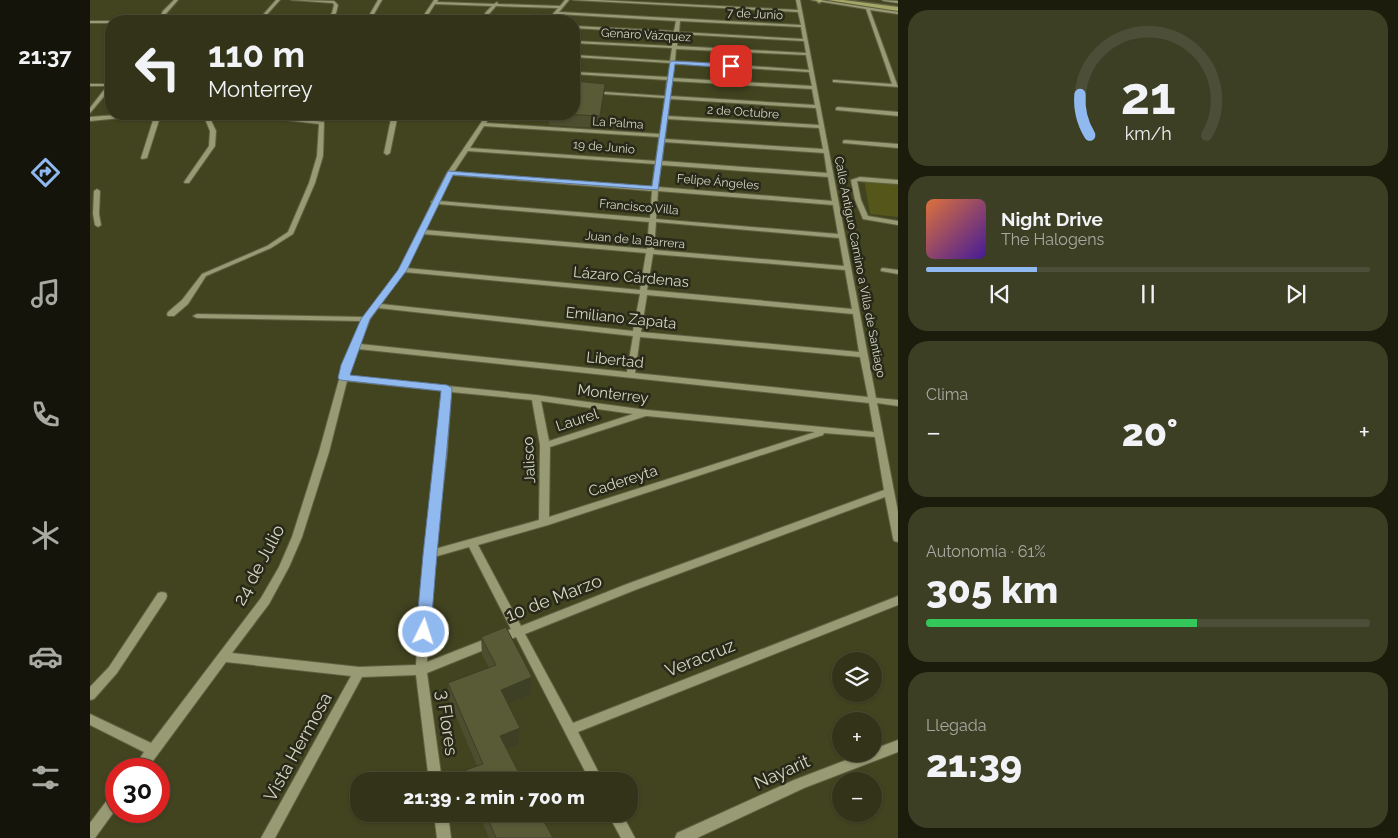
<!DOCTYPE html>
<html lang="es">
<head>
<meta charset="utf-8">
<style>
  :root { --surface:#323318; --page:#3d3f25; --text:#f1f3f6; --muted:#a8aaa2; --line:#4d4e37; --accent:#90b9f0 }
  body { margin:0; font-family:Raleway,sans-serif; background:var(--page); color:var(--text); height:100vh; display:flex; flex-direction:column; font-size:19px; white-space:nowrap }
  * { box-sizing:border-box; margin:0 }
  p { font-size:16px; color:var(--muted) }
  .icon { flex:none; width:28px; height:28px; fill:none; stroke:currentColor; stroke-width:2; stroke-linecap:round; stroke-linejoin:round }
  .map { position:relative; flex:1; overflow:hidden }
  .side { display:flex; flex-direction:column; gap:10px; padding:10px; background:#1c1c0d; width:500px }
  .side>* { flex:none }
  .banner { position:absolute; left:15px; top:15px; width:475px; height:105px; border-radius:20px; box-shadow:0 1px 4px #0004,0 0 0 1px var(--line); background:#323318; color:var(--text); overflow:hidden }
  .buttons { position:absolute; left:742px; top:652px; display:grid; gap:10px }
  .buttons a { display:grid; place-items:center; width:50px; height:50px; border-radius:50%; background:var(--surface); box-shadow:0 1px 4px #0004,0 0 0 1px var(--line); font-size:25px }
  .speed { position:absolute; left:15px; top:758px; display:flex; gap:10px; font-size:25px; font-weight:700; text-align:center }
  .speed>* { display:grid; place-content:center; width:65px; height:65px; border-radius:50%; background:var(--surface); box-shadow:0 1px 4px #0004,0 0 0 1px var(--line); line-height:1 }
  .speed .limit { border:8px solid #d22; background:#fff; color:#111 }
  .pin { position:absolute; display:grid; place-items:center; width:42px; height:42px; color:#fff; margin:-21px; border-radius:10px; box-shadow:0 2px 8px #0006 }
  .me { position:absolute; width:55px; margin:-28px; rotate:4deg; stroke-linejoin:round; filter:drop-shadow(0 0 4px #0008) }
  .turn { display:flex; align-items:center; gap:18px; height:105px; padding:0 20px; font-size:22px }
  .turn .icon { width:65px; height:65px; stroke-width:2.5 }
  .turn b { display:block; font-size:35px; line-height:42px }
  .big { font-size:38px; font-weight:800; line-height:1.1 }
  .side .card { flex:1; display:flex; flex-direction:column; justify-content:center; gap:8px; min-width:0; padding:0 18px; border-radius:20px; background:var(--page) }
  .side .dial { align-items:center; gap:0 }
  .dial svg { height:130px; overflow:visible; fill:none; stroke:var(--line); stroke-width:7; stroke-linecap:round; text-anchor:middle }
  .dial text { fill:var(--text); stroke:none }
  .song { display:flex; align-items:center; gap:15px }
  .cover { width:60px; height:60px; border-radius:8px; background:linear-gradient(135deg,hsl(20 70% 55%),hsl(260 70% 35%)) }
  .played { height:5px; border-radius:2px; background:linear-gradient(90deg,var(--accent) 25%,var(--line) 25%) }
  .keys { display:flex; justify-content:space-around; direction:ltr }
  .heat { display:flex; justify-content:space-between; align-items:center; font-size:28px; direction:ltr }
  .charge { height:8px; border-radius:4px; background:linear-gradient(90deg,#34c759 61%,var(--line) 0) }
  .trip { position:absolute; left:260px; top:772px; width:288px; height:50px; border-radius:20px; background:var(--surface); box-shadow:0 1px 4px #0004,0 0 0 1px var(--line); font-weight:800; line-height:50px; text-align:center }
  main { display:flex; flex:1; min-height:0 }
  .dock { display:flex; flex-direction:column; width:90px; justify-content:space-around; align-items:center; background:#14140a; color:var(--muted) }
  .dock .icon { width:35px; height:35px }
  .dock .current { color:var(--accent) }
  .dock b { font-size:22px; color:var(--text) }
  .map>svg:first-child { display:block }
</style>
</head>
<body>
<main>
<nav class="dock">
<b>21:37</b>
<svg class="icon current" aria-label="directions" viewBox="0 0 24 24"><path d="M12 3l9 9-9 9-9-9zM9 14v-3h6M13 9l2 2-2 2"/></svg>
<svg class="icon" aria-label="music" viewBox="0 0 24 24"><path d="M9 18V5l10-2v13"/><circle cx="6" cy="18" r="3"/><circle cx="16" cy="16" r="3"/></svg>
<svg class="icon" aria-label="phone" viewBox="0 0 24 24"><path d="M5 4h4l2 5-3 2q2 4 5 5l2-3 5 2v4C11 20 4 13 5 4z"/></svg>
<svg class="icon" aria-label="climate" viewBox="0 0 24 24"><path d="M12 3v18M4 7l16 10M4 17L20 7"/></svg>
<svg class="icon" aria-label="car" viewBox="0 0 24 24"><path d="M5 17H2v-5l4-1 3-4h7l3 4 3 1v5h-3M9 17h6M6 11h13"/><circle cx="7" cy="17" r="2"/><circle cx="17" cy="17" r="2"/></svg>
<svg class="icon" aria-label="filters" viewBox="0 0 24 24"><path d="M4 7h16M4 17h16"/><circle cx="9" cy="7" r="2"/><circle cx="15" cy="17" r="2"/></svg>
</nav>
<div class="map">
<svg width="808" height="838" viewBox="0 0 808 838">
  <rect width="100%" height="100%" fill="#424420"/>
  <path fill="#55561a" d="M774 179 808 182V217L780 214Z"/>
  <g fill="none" stroke-linecap="round" stroke-linejoin="round">
    <g stroke="#606142" stroke-width="2">
      <path id="minor" d="M84 0H88L74 16H172L186 0H190L171 21H167L169 18H73L72 21H68L73 11Z
        M201 0 244 1 248 5 246 13 238 21H234L242 13 244 5 243 3Z
        M288 0H292L280 21H276Z
        M344 0H348L347 2 404 4 407 2 408 4 470 6 475 0H479L469 12 711 25 708 12 483 0H508L708 10 706 0H710L786 398 808 400V406L787 403 808 512V542L804 541 803 538 795 497 545 590 435 634 483 723 808 596V605L488 732 513 781H500L426 637 337 673 352 781H339L326 675 272 677 185 838H171L261 676 136 662 57 769H43L54 752 0 725V714L61 743 171 598 189 567 202 537 229 452 253 365 271 321 107 318 103 316 107 314 274 317 309 270 342 203 341 202 343 200 357 173 397 114H402L396 123 570 134 575 98 484 92V90L575 96 577 80 484 74V72L578 77 580 63 484 57V55L580 61 582 48 484 43V41L582 46 584 34 484 28V26L584 31 586 21 467 14 461 21H457L468 8 406 6 399 14 394 21H390L396 12 402 6 345 4 334 21H330ZM590 21 711 27 713 39 589 32ZM588 34 714 41 716 53 587 46ZM586 49 716 55 719 70 585 61ZM584 64 719 72 722 86 583 78ZM582 81 722 89 725 105 580 96ZM580 99 726 108 729 125 578 116ZM577 119 729 128 733 149 575 139ZM394 126 569 137 566 161 380 148ZM574 142 734 153 737 173 572 161ZM378 151 565 164 562 187 364 172ZM571 165 738 177 742 201 568 187ZM362 175 562 191 560 218 349 201ZM568 191 743 205 748 234 566 219ZM348 204 559 222 557 249 335 230ZM566 222 749 238 754 266 564 250ZM333 234 556 253 550 290 316 268ZM563 254 755 270 762 309 557 290ZM314 272 550 294 543 331 291 304ZM557 295 763 314 769 352 551 332ZM288 308 543 336 537 372 270 344 280 319ZM550 337 770 357 778 397 545 373ZM268 349 779 403 784 432 557 410 446 395 258 376ZM257 381 353 391 347 454 334 555 326 665 269 667 142 653 179 604 199 567 212 537 239 452ZM361 392 442 400 450 445 449 520 345 549 357 454ZM451 401 543 414 459 441ZM556 416H557L725 432 459 517 460 447ZM734 433 785 437 794 490 537 584 431 626 388 545 458 525 733 435ZM379 547 421 629 337 662 344 557Z
        M721 0H730L808 12V14L780 10 808 87 743 82V80H745L802 84 776 9Z
        M792 0 808 1V3L794 1Z
        M0 21H23L21 23H0Z
        M0 84H21V88L0 113V108L17 86H0Z
        M748 107 808 112V116L746 110V108Z
        M38 114H54L51 116 0 121V117Z
        M65 114H71L57 158 52 159 51 158Z
        M113 114H118L126 131 125 146 99 183H95L94 182 119 146 120 131Z
        M159 114H171L234 122 233 156 225 183 203 234 181 248 116 276 98 304 84 316H78L77 314 78 312 92 300 112 274 177 246 198 232 219 183 227 156 229 124 161 116Z
        M302 114H308L300 153 297 155 294 153Z
        M755 140 808 144V148L753 143V141Z
        M770 177 808 180V184L767 181 771 200 778 216 808 221V225L773 219 765 200 761 180Z
        M7 189 10 191 9 214 11 225 8 227 5 225 3 214 4 191Z
        M793 268 808 270V274L791 271V269Z
        M72 592 76 593 77 596 76 599 27 673 4 699 0 700V687L19 667 68 593Z
        M808 740V752L714 788 607 838H585L587 833 704 780 772 754H784V749Z
        M26 793V809L5 838H0V823L21 795Z
        M344 814H358L361 838H347Z
        M518 814H532L545 838H531Z"/>
    </g>
    <g stroke="#606142" stroke-width="3">
      <path id="major" d="M726 0H732V1L729 3Z
        M738 0H753L808 7V11Z"/>
    </g>
    <use href="#minor" fill="#979a73" fill-rule="evenodd"/>
    <use href="#major" fill="#a4a765" fill-rule="evenodd"/>
  </g>
  <path fill="#4d4e2f" d="M514 96 510 128 459 125V114H484Z
    M391 637 442 677 441 694 418 704 430 728 429 744 417 750 433 781H377L376 770 387 766 359 700 358 683 399 668 392 654Z
    M389 814H450L463 838H399Z"/>
  <path fill="#3e4026" d="M515 84 514 96 510 128V116Z
    M442 677 441 694 411 707V690Z
    M430 728 429 744 410 753V736Z"/>
  <path fill="#595b37" stroke="#3e4026" d="M484 81 515 84 510 116 473 114H484Z
    M416 627 442 677 411 690 430 728 410 736 433 781H381L376 770 393 764 358 683 406 665 391 637Z
    M396 814H450L463 838H406Z"/>
  <path fill="#90b9f0" stroke="#5e789c" d="M582 61 641 64 644 66 641 68 585 64 568 190 363 175 317 270 280 319 260 375 357 385 362 388C356 470 346 550 341 632L339 636 334 638 328 636 326 632 333 555 351 391 250 380 248 378 251 365 271 319 308 270 358 171 562 186 580 62Z"/>
  <g text-anchor="middle" stroke-width="5" stroke-linejoin="round" paint-order="stroke">
    <g font-size="12" fill="#d5d7c3" stroke="#282919">
      <text transform="translate(665 14) rotate(3)" y="4">7 de Junio</text>
      <text transform="translate(556 35) rotate(3)" y="4">Genaro Vázquez</text>
      <text transform="translate(653 112) rotate(4)" y="4">2 de Octubre</text>
      <text transform="translate(528 123) rotate(4)" y="4">La Palma</text>
      <text transform="translate(514 147) rotate(5)" y="4">19 de Junio</text>
      <text transform="translate(628 182) rotate(5)" y="4">Felipe Ángeles</text>
      <text transform="translate(549 207) rotate(5)" y="4">Francisco Villa</text>
      <text transform="translate(545 240) rotate(5)" y="4">Juan de la Barrera</text>
      <text transform="translate(770 267) rotate(79)" y="4">Calle Antiguo Camino a Villa de Santiago</text>
    </g>
    <g font-size="15" fill="#d5d7c3" stroke="#282919">
      <text transform="translate(541 277) rotate(5)" y="5">Lázaro Cárdenas</text>
      <text transform="translate(531 318) rotate(6)" y="5">Emiliano Zapata</text>
      <text transform="translate(525 360) rotate(6)" y="5">Libertad</text>
      <text transform="translate(523 394) rotate(7)" y="5">Monterrey</text>
      <text transform="translate(487 420) rotate(-18)" y="5">Laurel</text>
      <text transform="translate(439 460) rotate(-93)" y="5">Jalisco</text>
      <text transform="translate(533 481) rotate(-18)" y="5">Cadereyta</text>
    </g>
    <g font-size="18" fill="#d5d7c3" stroke="#282919">
      <text transform="translate(169 565) rotate(-62)" y="6">24 de Julio</text>
      <text transform="translate(464 598) rotate(-21)" y="6">10 de Marzo</text>
      <text transform="translate(610 658) rotate(-22)" y="6">Veracruz</text>
      <text transform="translate(357 723) rotate(82)" y="6">3 Flores</text>
      <text transform="translate(208 747) rotate(-61)" y="6">Vista Hermosa</text>
      <text transform="translate(692 772) rotate(-24)" y="6">Nayarit</text>
    </g>
  </g>
</svg>
<div class="buttons">
<a><svg class="icon" aria-label="layers" viewBox="0 0 24 24"><path d="M12 4l9 5-9 5-9-5zM3 14l9 5 9-5"/></svg></a>
<a>+</a>
<a>−</a>
</div>
<div class="speed"><div class="limit">30</div></div>
<div class="pin" style="left:641px;top:66px;background:#d93025"><svg class="icon" aria-label="arrive" viewBox="0 0 24 24"><path d="M6 21V4h12l-3 4 3 4H6"/></svg></div>
<svg class="me" style="left:334px;top:632px" viewBox="-20 -20 40 40"><circle r="17" fill="#90b9f0" stroke="#fff" stroke-width="3"/><path d="M0-11L8 9 0 5-8 9z" fill="#fff"/></svg>
<div class="trip">21:39 · 2 min · 700 m</div>
<div class="banner">
<div class="turn"><svg class="icon" aria-label="left" viewBox="0 0 24 24"><path d="M17 20v-9H6M10 6l-5 5 5 5"/></svg><div><b>110 m</b>Monterrey</div></div>
</div>
</div>
<section class="side">
<div class="card dial"><svg viewBox="0 0 100 80">
<path d="M14 69A42 42 0 1 1 86 69"/>
<path d="M14 69A42 42 0 0 1 8 44" stroke="#90b9f0"/>
<text x="50" y="56" font-size="32" font-weight="700">21</text>
<text x="50" y="72" font-size="11">km/h</text>
</svg></div>
<div class="card">
<div class="song"><i class="cover"></i><div><b>Night Drive</b><p>The Halogens</p></div></div>
<div class="played"></div>
<div class="keys"><svg class="icon" aria-label="previous" viewBox="0 0 24 24"><path d="M18 5L8 12l10 7zM5 5v14"/></svg><svg class="icon" aria-label="pause" viewBox="0 0 24 24"><path d="M8 5v14M16 5v14"/></svg><svg class="icon" aria-label="next" viewBox="0 0 24 24"><path d="M6 5l10 7-10 7zM19 5v14"/></svg></div>
</div>
<div class="card"><p>Clima</p>
<div class="heat"><a>−</a><b class="big">20°</b><a>+</a></div>
</div>
<div class="card"><p>Autonomía · 61%</p><b class="big">305 km</b><div class="charge"></div></div>
<div class="card"><p>Llegada</p><b class="big">21:39</b></div>
</section>
</main>
</body>
</html>
